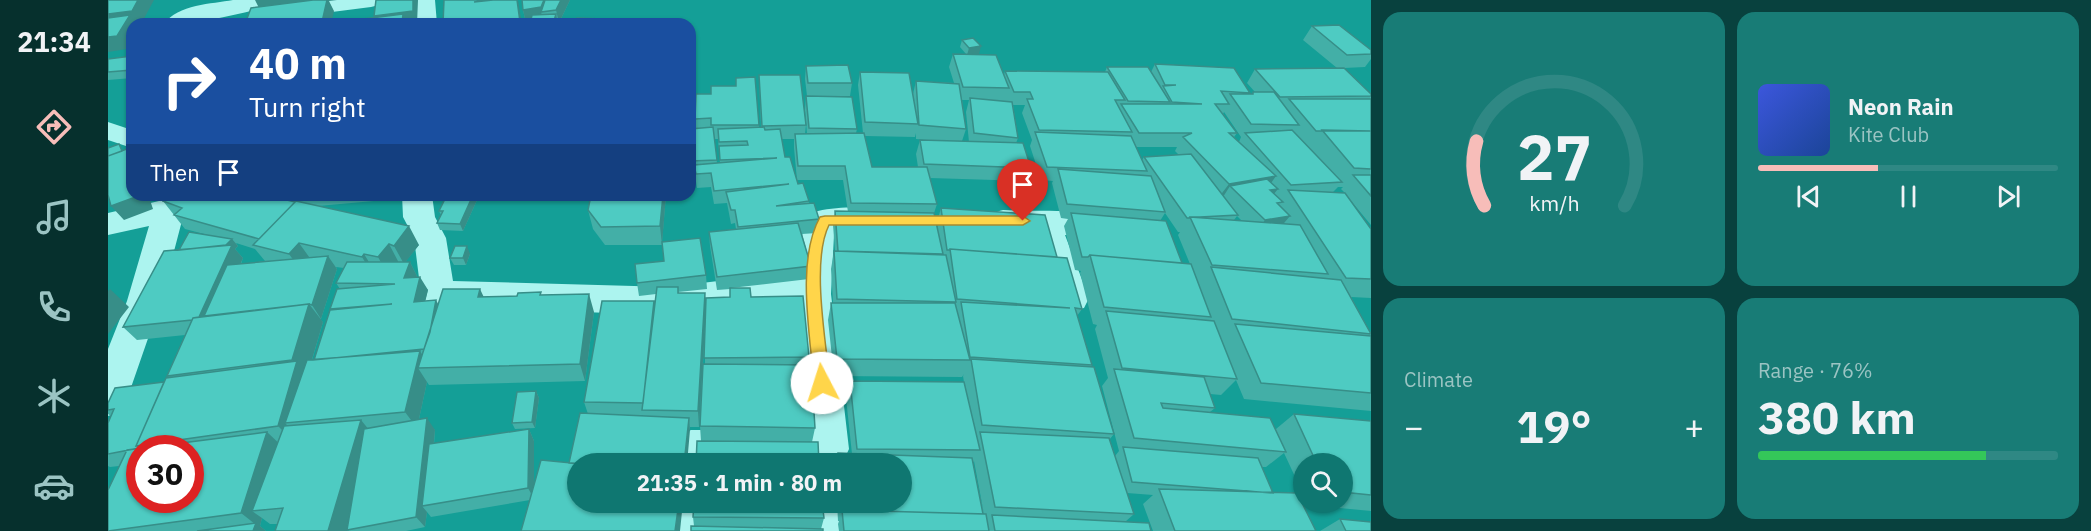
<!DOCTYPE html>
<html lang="en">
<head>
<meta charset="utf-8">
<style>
  :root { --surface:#0f7771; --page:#187c76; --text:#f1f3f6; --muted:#9bc4c3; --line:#2f8884; --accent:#f7bdb9 }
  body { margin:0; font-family:"IBM Plex Sans",sans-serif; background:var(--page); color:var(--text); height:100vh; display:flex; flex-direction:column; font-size:22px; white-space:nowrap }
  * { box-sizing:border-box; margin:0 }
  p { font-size:20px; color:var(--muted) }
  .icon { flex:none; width:33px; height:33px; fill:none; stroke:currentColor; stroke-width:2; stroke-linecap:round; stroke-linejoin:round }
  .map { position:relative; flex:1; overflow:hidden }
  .sheet { display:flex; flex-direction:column; gap:12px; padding:12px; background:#08413e; width:720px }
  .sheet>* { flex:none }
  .hud { position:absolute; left:18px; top:18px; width:570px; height:183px; border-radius:18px; box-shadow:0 2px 4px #0004; background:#1a4fa0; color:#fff; overflow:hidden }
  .buttons { position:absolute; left:1185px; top:453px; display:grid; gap:12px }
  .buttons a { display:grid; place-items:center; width:60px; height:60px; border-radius:50%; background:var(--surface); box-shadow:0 2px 4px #0004; font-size:30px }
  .speed { position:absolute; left:18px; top:435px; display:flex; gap:12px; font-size:30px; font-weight:700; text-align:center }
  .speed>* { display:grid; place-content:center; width:78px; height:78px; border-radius:50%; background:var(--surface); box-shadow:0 2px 4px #0004; line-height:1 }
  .speed .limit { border:9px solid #d22; background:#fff; color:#111 }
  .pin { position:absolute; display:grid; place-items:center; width:51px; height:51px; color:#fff; margin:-62px -26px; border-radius:50% 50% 50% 0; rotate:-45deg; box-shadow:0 0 6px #0007 }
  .pin .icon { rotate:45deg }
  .me { position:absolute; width:66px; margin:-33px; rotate:355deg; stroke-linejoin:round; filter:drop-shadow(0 0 4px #0008) }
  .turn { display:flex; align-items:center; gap:21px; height:126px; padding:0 24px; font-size:27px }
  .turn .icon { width:78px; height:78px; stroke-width:2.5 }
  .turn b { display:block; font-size:42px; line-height:51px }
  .then { display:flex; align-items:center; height:57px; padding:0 24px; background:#0003; gap:12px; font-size:22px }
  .big { font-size:45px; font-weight:700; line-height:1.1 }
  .sheet .tile { flex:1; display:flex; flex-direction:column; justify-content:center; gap:9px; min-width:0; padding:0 21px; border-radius:18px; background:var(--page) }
  .sheet .dial { align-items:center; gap:0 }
  .dial svg { height:156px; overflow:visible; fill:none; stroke:var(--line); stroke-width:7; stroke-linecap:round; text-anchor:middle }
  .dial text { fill:var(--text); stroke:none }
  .song { display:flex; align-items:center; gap:18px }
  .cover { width:72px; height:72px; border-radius:9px; background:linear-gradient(135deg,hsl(230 70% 55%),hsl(220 70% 35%)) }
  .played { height:6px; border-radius:3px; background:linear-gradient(90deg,var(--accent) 40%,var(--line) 40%) }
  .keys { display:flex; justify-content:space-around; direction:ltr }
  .heat { display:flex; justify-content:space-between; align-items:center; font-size:33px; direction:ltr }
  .charge { height:9px; border-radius:4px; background:linear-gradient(90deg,#34c759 76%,var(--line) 0) }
  .sheet .tiles { flex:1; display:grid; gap:12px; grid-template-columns:repeat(2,1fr) }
  .trip { position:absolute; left:459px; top:453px; width:345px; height:60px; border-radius:30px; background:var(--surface); box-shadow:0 2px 4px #0004; font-weight:700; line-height:60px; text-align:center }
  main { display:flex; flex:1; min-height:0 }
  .menu { display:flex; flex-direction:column; width:108px; justify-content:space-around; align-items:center; background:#06302d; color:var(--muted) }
  .menu .icon { width:42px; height:42px }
  .menu .active { color:var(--accent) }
  .menu b { font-size:27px; color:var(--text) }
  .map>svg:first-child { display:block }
</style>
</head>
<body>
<main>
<nav class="menu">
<b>21:34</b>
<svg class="icon active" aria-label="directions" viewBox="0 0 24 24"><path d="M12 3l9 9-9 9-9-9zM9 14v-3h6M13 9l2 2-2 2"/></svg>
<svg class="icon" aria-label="music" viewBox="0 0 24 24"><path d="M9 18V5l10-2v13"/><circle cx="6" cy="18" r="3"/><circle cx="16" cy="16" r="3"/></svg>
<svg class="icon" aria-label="phone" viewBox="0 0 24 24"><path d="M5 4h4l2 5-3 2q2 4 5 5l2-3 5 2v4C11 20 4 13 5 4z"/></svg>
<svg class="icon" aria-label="climate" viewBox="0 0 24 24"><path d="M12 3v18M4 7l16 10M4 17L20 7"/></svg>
<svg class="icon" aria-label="car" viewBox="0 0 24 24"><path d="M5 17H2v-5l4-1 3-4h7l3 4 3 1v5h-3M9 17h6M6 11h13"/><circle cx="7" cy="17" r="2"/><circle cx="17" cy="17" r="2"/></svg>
</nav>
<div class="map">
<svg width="1263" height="531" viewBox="0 0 1263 531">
  <rect width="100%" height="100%" fill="#149f97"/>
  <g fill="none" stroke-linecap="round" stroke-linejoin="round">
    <path fill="#acf4ef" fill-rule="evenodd" d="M125 0H156L158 3 155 8C123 16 89 24 56 24 70 4 104 4 125 0Z
      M210 0H274L271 5 263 7 177 18 169 16 166 11 169 6Z
      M305 0H327L329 24H305Z
      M0 122 24 130V148L0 140Z
      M57 195H89L76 213 53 301 19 399 14 411 0 416V349L19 301 41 226 0 235V213L51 201Z
      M294 195H324L327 217 338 238 345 281 562 287 650 276 690 279 694 235 706 212C727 206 759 206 780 212L785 220 780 228 769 231H728L726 235 723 294 741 449 735 462 561 464 569 436 583 430H699L690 306 650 302 562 315 330 307 318 303 313 294 306 238 295 217Z
      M895 210C932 212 979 208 1014 218L1019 226 1014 234 1003 237 957 235 981 298 976 308 964 311 952 308 925 234 884 229 879 221 884 213Z
      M558 502H600L602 531H558Z
      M702 502H744L746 531H702Z"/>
  </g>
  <path fill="#43afa7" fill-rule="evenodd" d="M462 0 451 23H418L415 10Z
    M1204 26 1263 50V59L1257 67 1236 68 1263 94V225L1238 195 1263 229V298L1243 297 1263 334 1262 336H1263V411L1136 399 1128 380 1113 395 1102 394 1107 408 1102 412 1168 429 1186 414 1263 421V511L1200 505 1198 502H1234V464H1196V496L1176 453 1158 467H1154L1165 493 1208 531H1045L1035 504 1045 495 1019 493 1026 514 1017 522 1043 531H731L730 524 731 521H730L729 502H794V464H728L730 453 744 454 738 398 742 381 856 382 855 376 856 374 854 377 726 376 720 320 723 303H725L723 269 726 251H727L725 225 727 211 740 212 735 180H689L690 184 711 219 709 233 694 234 703 266 701 279 623 288 643 297 701 357 700 365 707 428 704 442 593 441 592 426 593 389 591 427H582V430L422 500 323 517 319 512 317 527 298 531H241L240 530 239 531 170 524H162L154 518 152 526 158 531H0L11 466 2 467 0 466V423L3 416 0 414V403L56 382 61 377 59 376 77 335 29 340 15 327 71 250 100 235 77 229 55 201 168 197 166 195H289L288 199 210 206 311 245 297 262H302L309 276V277L320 290 317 301 330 305 376 297 434 295 486 312 477 381 321 385 319 382 311 419 327 430 326 444 421 429 426 441V487L461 462 480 414 476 402 546 301 547 306 548 294 531 296 529 283 556 261 554 245H497L485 229 480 210 483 195H558L554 242 598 275 599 289 570 292 571 293 597 304 622 297V289L609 290 602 246 601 232 628 229 627 223 623 224 619 203 606 204 603 187 589 188 587 175H584L583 163H582V112L586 116 587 128H588L587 119 603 94 628 86 647 77 651 127H653L651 75 698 125 697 134H699L697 110 698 96 749 129 748 133H755L750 85 752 72 805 94 808 81 846 83 841 67 845 54H858L852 47 854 40 871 54H865L896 75 897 71 997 72 999 67 1043 72 1047 64 1144 94 1145 92H1147L1139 83 1147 69 1229 68 1195 40ZM854 100H861L858 112 861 142 854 141 858 129ZM905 105H917L914 113 924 140 922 146 933 180 945 181 944 183 953 218 960 219 956 226 967 270 973 271 972 273 985 324 989 325 987 329 1000 378 994 386 1011 451 1007 456 1001 440 1006 434 983 367 984 365 969 316 974 309 949 257 833 208 829 222 830 231 826 213 829 204 822 178 917 181 923 168 908 143 910 138ZM1116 112 1133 137 1131 142 1126 137 1129 133 1115 114ZM808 133V139L829 141 812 140 808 154 810 167H764L757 136 807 137ZM606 139H610L612 163H609ZM673 139H686V148L689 180 677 157ZM1028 147H1069L1067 151 1071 155 1036 157 1034 160ZM1230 187H1235L1233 189 1237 193 1225 192ZM1057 213 1070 232H1072L1070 235 1082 264 1074 263 1052 221ZM1129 216 1133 220H1126ZM128 243 147 249 157 261 133 264 135 258 127 249 130 246ZM228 267 236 268 228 283 232 289 222 309 223 310 206 360H204L215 322 212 319H213L229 269ZM597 326V364H595ZM502 415H535V416ZM866 461 876 514 865 463Z
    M24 56V78L0 80V59Z
    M698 66 744 83 742 96H699L697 79Z
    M339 195H369L370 198 355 231 332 230 329 223 333 215 331 211Z
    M362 254 358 265H346L342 258Z
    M428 391 431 398 427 428 407 429 404 423Z
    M585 517 716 518 713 529 586 526Z
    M1232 519 1263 531H1212Z"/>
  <path fill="#378e88" d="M30 0H46L33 24H24V41L19 49 0 52V14Z
    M147 0H229L221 1 226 11 223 24H199L152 10Z
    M305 0H310L309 24H269L266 16Z
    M410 0 414 24H400Z
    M436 0H444L433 12 435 20 418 23 415 10Z
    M453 0H462L451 23 448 10Z
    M448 14 450 24H445Z
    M873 46 871 54 859 55 861 48Z
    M586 116 587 130 582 138V118Z
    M1168 176 1158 190 1122 186 1115 197H1111L1121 184Z
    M1170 189 1159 202 1162 190Z
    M33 195H55L42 200 45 209 16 220 3 206Z
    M365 195H369L370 198 355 231 352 224Z
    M555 195H558L554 245 552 226Z
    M1182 216 1171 229 1147 234 1157 220Z
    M301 226 311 245 296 264 286 246Z
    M124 239 130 246 127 249 135 258 110 315 89 319 113 251Z
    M191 243 204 261 194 272 181 254Z
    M281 244 291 263 280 275 270 257Z
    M359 246 362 254 358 265 355 258Z
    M256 254 267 272 265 275 254 257Z
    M220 256 229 269 213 319 204 305Z
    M302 262 309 276 304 291 296 278Z
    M312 277 320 290 314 315 306 302Z
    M2 289 21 307 0 334V291Z
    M372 289 380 306 370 297Z
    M597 293 598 311 591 427 590 411Z
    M481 294 486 312 477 381 472 364Z
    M328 300 335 313 318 349Z
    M201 304 215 322 200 373 177 423 188 434 186 442 170 426 188 364 184 360Z
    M312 351 322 368H310L319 382 309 428 297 412Z
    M428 391 431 398 427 428 424 422Z
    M319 418 327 430 320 505 314 506 319 512 317 527 308 517Z
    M581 418 582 430 579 464H576Z
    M253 420 266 436 239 531H220Z
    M421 429 426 441V499L420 488Z
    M159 432 176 448 144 511 154 518 152 526 158 531H145L147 524 133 513Z
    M571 502H575L572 531H567Z"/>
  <path fill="#4ecbc2" stroke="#378e88" stroke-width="1.5" fill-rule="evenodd" d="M0 0H30L24 11 0 14Z
    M205 0H219L214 22 199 24H137L143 8Z
    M268 0H305V11L266 16Z
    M336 0H381L366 2 385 0H409L412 22 400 24H335Z
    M414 0H436L433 7 415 10Z
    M437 0H453L448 10 433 12Z
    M295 14 294 24H223V23Z
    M448 14 445 24H422L424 15Z
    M22 15 9 36 0 37V18Z
    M469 18 519 20 518 24H466Z
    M1231 25 1263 50V54L1239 55 1204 26Z
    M865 38 873 46 861 48 854 40Z
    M845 54 888 55 901 88 855 87Z
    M24 56V70L0 72V59Z
    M1047 64 1126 68 1142 93 1113 91 1121 104H1107L1129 133H1121L1168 176 1121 184 1075 137 1084 133H1031L1013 104H1094L1064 102 1055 86 1068 85H1057Z
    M740 65 744 83H700L698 66Z
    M999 67H1040L1062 102 1020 101Z
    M1236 68 1263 94V96L1172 97 1147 69Z
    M897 71 1000 72 1017 100H1007L1024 132 931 130 919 99H925L922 92H906Z
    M752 72 801 73 810 124 757 122Z
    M651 75H692L698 125 654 126Z
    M647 77 651 125H603V118L587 119 588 94H603V86H628V78Z
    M808 81 851 84 858 129 811 125Z
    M1145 92H1166L1191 125 1143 124 1122 94H1145Z
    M698 96 744 97 749 129 701 128Z
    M862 98 904 102 910 138 866 133Z
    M1181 99H1263V131H1208Z
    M582 112 586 116 582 118Z
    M605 127 609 160 583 161 582 129Z
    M656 127 657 130 672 129 677 157H682L690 184 695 183 701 201 668 206 706 203 711 219 630 227 627 210H623L618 192 681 184 606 191 603 173 588 174 586 165 669 158 612 160 611 146 640 145 639 141 611 142 610 129Z
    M1184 130 1234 182 1183 185 1137 133Z
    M1214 130 1263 131V169L1246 168Z
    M927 132 1023 136 1039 171 939 167Z
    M756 133 764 167H819L829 204 743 203 737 166H690L687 134Z
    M812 140 915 143 923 168 816 164Z
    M11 144 14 151 0 156V148Z
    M24 147V195H33L3 206 0 195V156Z
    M1083 154 1130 215 1092 217H1082L1081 218H1079L1036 157Z
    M950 169 1043 176 1057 212 959 204Z
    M1245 175H1263V196Z
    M1159 179 1170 189 1162 190 1175 202 1169 203 1182 216 1157 220 1122 186Z
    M1180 190 1237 193 1263 229V279L1238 278Z
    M59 195H159L187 202 151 239 66 215 74 208 55 201Z
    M339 195H365L352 224 329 223 335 211H331Z
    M483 195H555L552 226 493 227 480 210Z
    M188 201 301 226 286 246 281 244 270 257 256 254 254 257 191 243 181 254 145 245Z
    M833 208 937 215 949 257 842 249V250H839Z
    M727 211 826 213 835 254 730 251Z
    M963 213 1058 221 1074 263 982 255 980 257H974Z
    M1082 217 1192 225 1220 274 1104 265Z
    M690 223 703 266 609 277 601 232Z
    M81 232 124 239 118 245 71 250Z
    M592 238 598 275 529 283 527 264 556 261 554 242Z
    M124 245 91 317 85 318 84 320 15 327 56 251Z
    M347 246H359L355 258H342Z
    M842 249 959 258 974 309 967 308 984 365 862 357 853 302 962 308 849 299Z
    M726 251 838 255 848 302 729 299Z
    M982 255 1083 264 1103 317 996 307Z
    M220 256 204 305 201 304 96 316 119 265Z
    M239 262H302L296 278 312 277 306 302 328 300 322 332 316 349 206 360 222 310 284 304 222 309 229 289 287 284 228 283Z
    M1103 267 1233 280 1263 334 1124 319Z
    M549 287H570V293H597L590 411 534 410Z
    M622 288H642L643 297 695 296 701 357 596 358 598 298 622 297Z
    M335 289H372L370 297 409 296 410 293 433 292 432 295 481 294 472 364 310 368Z
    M494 301H546L535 403 476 402Z
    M723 303H847L862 360 729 359Z
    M201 304 184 360 59 376 85 318Z
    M998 311 1106 321 1129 379 1014 368Z
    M1127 324 1263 336V393L1153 383Z
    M312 351 297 412 177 423 199 360Z
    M863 359 986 367 1006 434 874 425Z
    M189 361 170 426 28 446 58 378Z
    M595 364 703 365 707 428 592 426Z
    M1006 369 1096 377 1107 408 1053 403 1055 408 1162 418 1178 452 1026 438Z
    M742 381 856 382 872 450 749 449Z
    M56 382 28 446 31 448 0 454V423L6 409 0 410V403L7 388Z
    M428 391 424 422 404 423 409 392Z
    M472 413 581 418 576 464H474L461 463Z
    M1186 414 1263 421V495L1234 492V464H1209Z
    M319 418 308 517 239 530 256 429Z
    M253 420 220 531H167L175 508 144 511 176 426Z
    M421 429 420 488 314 506 321 444Z
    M159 432 133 513 0 531V490L19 450ZM32 448H82V500H32Z
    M872 432 1001 438 1026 514 887 507Z
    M589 441 710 442 711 464H588Z
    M1015 447 1150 458 1165 493 1024 482Z
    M730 453 864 458 875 514 733 510V502H794V464H731Z
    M433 460 474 464H470V502H571L567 531H413Z
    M1051 489 1189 493 1208 531H1067Z
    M586 502H714L716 518 585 517Z
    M734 510 878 514 881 531H736Z
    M884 515 1041 523 1043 531H887Z
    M1232 519 1263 522V531H1238Z
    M148 523 145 531H89Z
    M583 526 715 529V531H583Z"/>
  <path fill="#ffd54a" stroke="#a68a30" stroke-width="1.5" d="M717 216H915L922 221 915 225H721C703 261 718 342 722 383L720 387H709L706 383C702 334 688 260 712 217Z"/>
</svg>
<div class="buttons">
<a><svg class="icon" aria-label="search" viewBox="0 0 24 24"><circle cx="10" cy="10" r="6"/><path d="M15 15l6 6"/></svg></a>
</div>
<div class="speed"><div class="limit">30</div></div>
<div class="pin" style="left:915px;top:221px;background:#d93025"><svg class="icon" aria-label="arrive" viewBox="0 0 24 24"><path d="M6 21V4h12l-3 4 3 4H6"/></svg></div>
<svg class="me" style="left:714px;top:383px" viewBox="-20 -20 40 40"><circle r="19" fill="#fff"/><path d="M0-13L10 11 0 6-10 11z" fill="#ffd54a"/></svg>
<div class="trip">21:35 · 1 min · 80 m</div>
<div class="hud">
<div class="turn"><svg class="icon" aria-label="right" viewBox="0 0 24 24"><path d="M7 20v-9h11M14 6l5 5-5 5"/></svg><div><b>40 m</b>Turn right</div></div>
<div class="then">Then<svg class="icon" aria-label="arrive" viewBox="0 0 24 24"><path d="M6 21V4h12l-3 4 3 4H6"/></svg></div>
</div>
</div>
<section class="sheet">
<div class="tiles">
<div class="tile dial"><svg viewBox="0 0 100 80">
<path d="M14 69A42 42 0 1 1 86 69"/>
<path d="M14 69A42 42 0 0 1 10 36" stroke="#f7bdb9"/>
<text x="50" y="56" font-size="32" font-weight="700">27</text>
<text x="50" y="72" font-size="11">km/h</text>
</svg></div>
<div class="tile">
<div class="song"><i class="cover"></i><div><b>Neon Rain</b><p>Kite Club</p></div></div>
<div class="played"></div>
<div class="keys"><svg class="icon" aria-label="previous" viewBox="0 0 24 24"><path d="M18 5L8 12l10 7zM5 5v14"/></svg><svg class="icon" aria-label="pause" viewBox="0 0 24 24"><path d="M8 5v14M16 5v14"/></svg><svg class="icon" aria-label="next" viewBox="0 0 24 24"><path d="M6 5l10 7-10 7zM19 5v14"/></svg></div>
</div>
<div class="tile"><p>Climate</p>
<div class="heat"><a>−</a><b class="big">19°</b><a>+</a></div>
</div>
<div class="tile"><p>Range · 76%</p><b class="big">380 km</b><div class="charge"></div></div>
</div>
</section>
</main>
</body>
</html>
